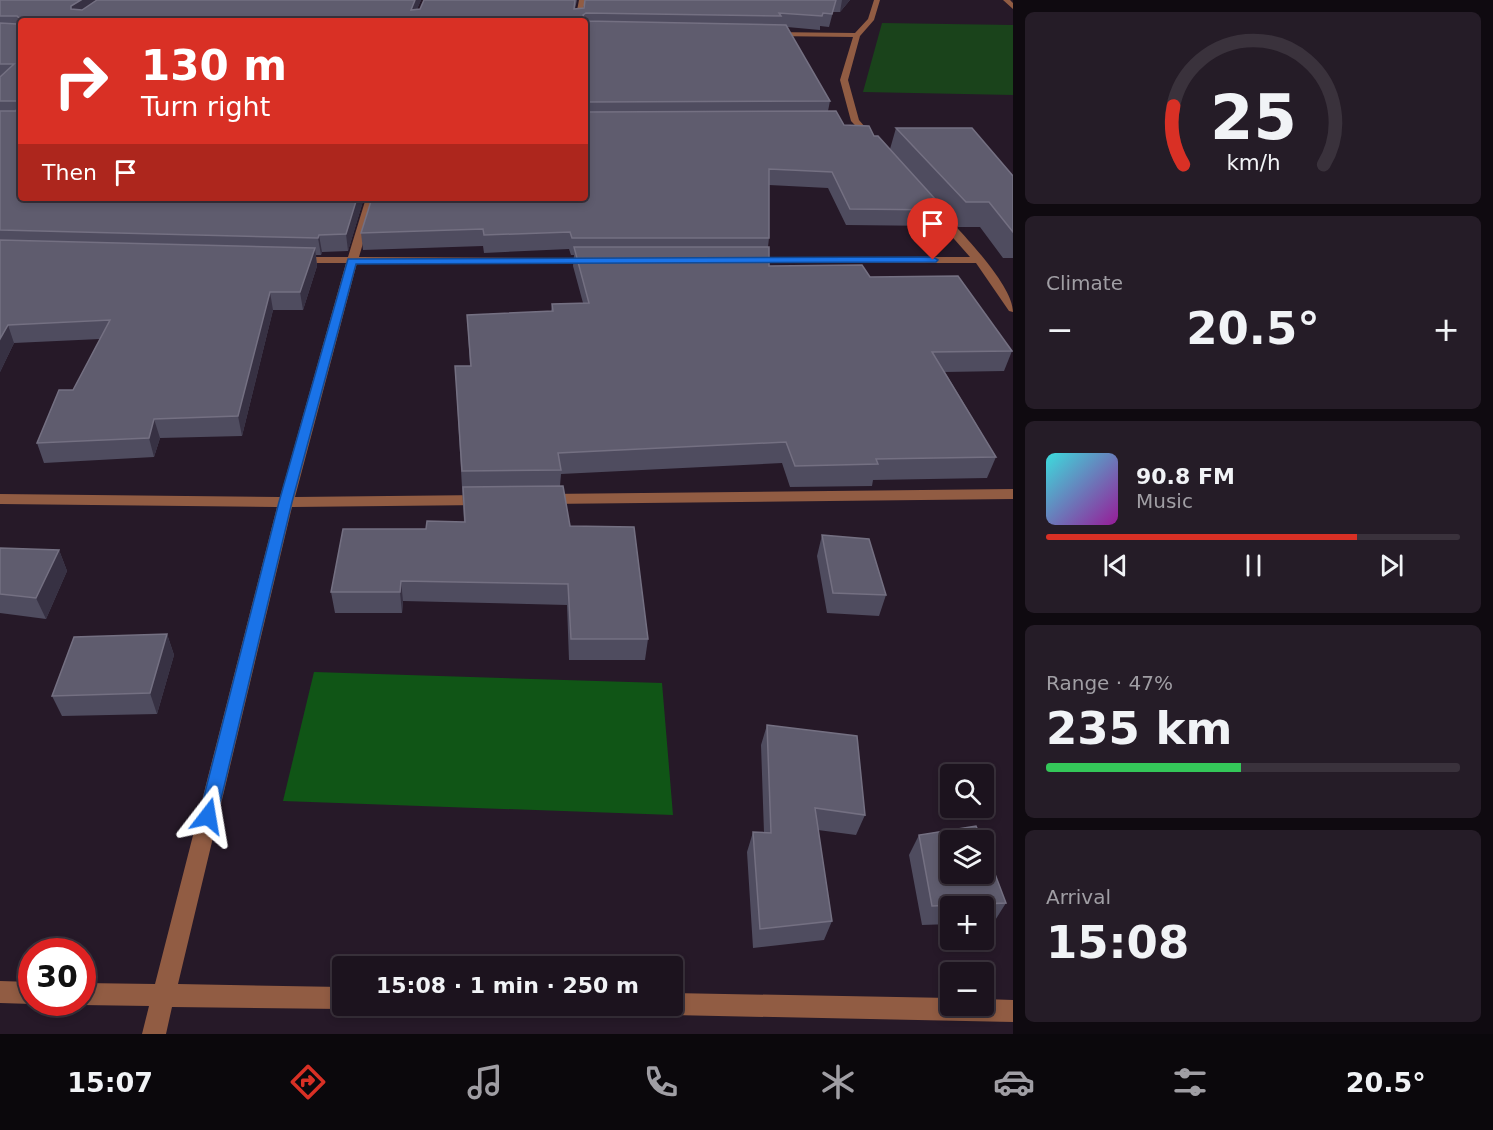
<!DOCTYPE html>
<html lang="en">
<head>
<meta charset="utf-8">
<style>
  :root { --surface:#1c131e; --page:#251c27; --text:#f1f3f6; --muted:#a09ea4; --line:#3a323c; --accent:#d93025 }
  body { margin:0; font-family:"DejaVu Sans",sans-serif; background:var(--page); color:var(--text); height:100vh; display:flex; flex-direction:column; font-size:22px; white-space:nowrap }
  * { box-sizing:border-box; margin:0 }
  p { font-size:20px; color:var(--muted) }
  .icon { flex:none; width:33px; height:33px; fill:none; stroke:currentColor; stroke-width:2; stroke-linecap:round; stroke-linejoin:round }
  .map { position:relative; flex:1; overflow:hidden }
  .sheet { display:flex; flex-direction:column; gap:12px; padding:12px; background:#0f0a10; width:480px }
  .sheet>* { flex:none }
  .guide { position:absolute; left:18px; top:18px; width:570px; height:183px; border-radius:6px; box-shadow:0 3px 9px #0003,0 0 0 2px var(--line); background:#d93025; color:#fff; overflow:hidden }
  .buttons { position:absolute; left:940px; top:764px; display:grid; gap:12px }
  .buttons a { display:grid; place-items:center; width:54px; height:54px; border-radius:6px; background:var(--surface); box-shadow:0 3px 9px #0003,0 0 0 2px var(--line); font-size:30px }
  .speed { position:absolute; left:18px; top:938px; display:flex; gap:12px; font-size:30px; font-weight:700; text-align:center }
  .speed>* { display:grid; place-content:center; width:78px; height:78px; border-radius:50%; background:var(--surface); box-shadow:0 3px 9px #0003,0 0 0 2px var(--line); line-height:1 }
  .speed .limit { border:9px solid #d22; background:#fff; color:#111 }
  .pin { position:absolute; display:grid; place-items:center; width:51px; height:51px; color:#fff; margin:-62px -26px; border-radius:50% 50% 50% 0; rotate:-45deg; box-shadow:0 0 6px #0007 }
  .pin .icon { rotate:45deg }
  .me { position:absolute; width:66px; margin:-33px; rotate:14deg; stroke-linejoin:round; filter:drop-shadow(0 0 4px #0008) }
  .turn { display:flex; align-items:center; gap:21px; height:126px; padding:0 24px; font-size:27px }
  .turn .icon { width:78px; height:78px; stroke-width:2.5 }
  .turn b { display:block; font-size:42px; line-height:51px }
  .then { display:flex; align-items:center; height:57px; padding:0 24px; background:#0003; gap:12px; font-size:22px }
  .big { font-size:45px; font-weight:700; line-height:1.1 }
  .sheet .widget { flex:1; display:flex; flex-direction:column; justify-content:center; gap:9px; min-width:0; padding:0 21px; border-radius:9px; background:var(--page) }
  .sheet .dial { align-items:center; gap:0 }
  .dial svg { height:156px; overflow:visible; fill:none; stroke:var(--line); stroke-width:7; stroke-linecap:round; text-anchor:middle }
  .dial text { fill:var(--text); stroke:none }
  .song { display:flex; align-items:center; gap:18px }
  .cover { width:72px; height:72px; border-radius:9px; background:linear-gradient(135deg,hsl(180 70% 55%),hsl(300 70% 35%)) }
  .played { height:6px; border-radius:3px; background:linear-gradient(90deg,var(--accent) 75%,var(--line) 75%) }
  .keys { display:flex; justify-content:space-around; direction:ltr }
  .heat { display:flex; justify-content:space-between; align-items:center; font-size:33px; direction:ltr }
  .charge { height:9px; border-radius:4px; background:linear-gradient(90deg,#34c759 47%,var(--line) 0) }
  .trip { position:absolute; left:332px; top:956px; width:351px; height:60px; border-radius:6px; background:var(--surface); box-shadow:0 3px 9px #0003,0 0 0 2px var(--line); font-weight:700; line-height:60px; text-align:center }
  .menu { display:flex; height:96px; justify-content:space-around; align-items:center; background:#0b080c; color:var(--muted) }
  .menu .icon { width:42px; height:42px }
  .menu .current { color:var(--accent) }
  .menu b { font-size:27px; color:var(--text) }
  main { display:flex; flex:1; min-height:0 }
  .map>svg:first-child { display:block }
</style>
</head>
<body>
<main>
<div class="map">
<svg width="1013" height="1034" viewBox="0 0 1013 1034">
  <rect width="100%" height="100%" fill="#261928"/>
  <path fill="#1a431b" d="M882 23 1013 25V95L863 92Z"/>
  <path fill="#105516" d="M314 672 662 683 673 815 283 801Z"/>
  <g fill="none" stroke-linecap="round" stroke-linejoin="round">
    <path fill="#915c43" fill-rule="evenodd" d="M579 0H585L581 21H575Z
      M874 0H880L874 20 860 36 848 80 859 120 877 141 873 144 851 121 840 80 853 37 771 36 767 34 771 32 855 33 868 19Z
      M1003 0H1010L1013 3V9Z
      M366 198H376L359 257 592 258 597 261 592 264 357 263 295 497 483 495 490 500 483 505 292 507 178 984 342 987V1005H350L342 1009 172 1007 166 1034H142L149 1006 82 1005 74 1002H82V983L155 984 277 507 0 504V494L280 497 346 263H298L293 260 298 257H348Z
      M929 201 933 202C954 225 1013 283 1013 312L1009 311 976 263H751L746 260 751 257H970L925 206 924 204Z
      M1013 489V499L546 504 539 499 546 494Z
      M0 981 32 982V1002H38L32 1004 0 1003Z
      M672 993 951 998V1005H984V999L1013 1000V1022L672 1015 664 1012 661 1005H672Z"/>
  </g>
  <path fill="#4f4c5f" d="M0 0H421L417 9H420L424 0H577L575 9 584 8 585 0H850L840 12H833L829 27 820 26V30L787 27 830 101 828 111 844 125 874 136 890 149 896 128 1013 176V258H1003L980 227H958L945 212 940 226 846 225 828 188 769 185V238L768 247 769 266 870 277 1012 351 1004 371 945 372 996 457 987 478 873 480 872 486 790 487 782 463 561 474 560 486 570 526 648 639 645 660H569L567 605 403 601 402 613H335L331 592 426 529 464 522 455 366H470L467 315 551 311 552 304 583 303 573 266 574 255H571L569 249 484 253 483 246 363 250 361 233 585 198 21 21 364 198 348 251 322 252 321 255H316L317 266 303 310H273L242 436 160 438 154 457 44 463 37 443 73 390 100 339 14 343 0 372Z
    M822 535 886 595 879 616 827 613 817 556Z
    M0 548 59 550 67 571 46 619 0 613Z
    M167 634 174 655 157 714 62 716 52 696Z
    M767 725 865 815 856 835 818 830 832 921 824 940 753 948 747 852 753 832 764 833 761 745Z
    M919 835 1006 903 994 922 984 923V906H951V924L922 925 909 855Z"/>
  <path fill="#373143" d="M81 0H104L75 19 71 9V6Z
    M415 0H421L412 21 411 10Z
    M842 0H850L840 12Z
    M357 198H364L348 251 346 234Z
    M319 235 322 252 321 255 318 238Z
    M315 248 317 266 303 310 300 292Z
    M270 292 273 310 242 436 238 416Z
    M8 325 14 343 0 372V339Z
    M154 419 160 438 154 457 149 438Z
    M59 550 67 571 46 619 36 598Z
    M401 581 403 601 402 613 400 592Z
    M167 634 174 655 157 714 150 693Z"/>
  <path fill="#5f5c6e" stroke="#747082" stroke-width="1.5" d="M0 0H81L71 6V9L82 10 97 0H415L411 10 420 9 424 0H575L574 9 584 8 585 0H836L832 14 823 13 822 16 779 13 781 16 586 13 583 15 586 21 786 25 830 101 586 102 585 104V21H21V198H357L346 234 319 235 318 238 0 230V111H16L19 103 16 101H0V77L14 64H0V23L17 24 19 18 17 16H0Z
    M585 111 586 112 836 111 844 125 869 126 874 136H878L945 210 850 209 832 172 769 169V238H572L570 232 484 235 483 229 361 233 372 198H585Z
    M896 128H972L1013 176V232L989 202H966Z
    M0 240 315 248 300 292H270L238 416 154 419 149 438 37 443 59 390H73L110 320 8 325 0 339Z
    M574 247H769V266L862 265 870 277 958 276 1012 351 932 352 996 457 876 459 878 464 795 466 786 442 558 453 561 470 462 471 455 366H471L467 315 553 311 552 304 589 303Z
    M563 486 570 526 634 527 648 639H571L568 584 401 581 400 592H331L343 529H426L427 521 465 522 463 487Z
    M822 535 869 539 886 595 833 593Z
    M0 548 59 550 36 598 0 594Z
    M167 634 150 693 52 696 74 637Z
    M767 725 857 736 865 815 815 808 832 921 760 929 753 832 771 833Z
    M976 826 982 840H951V873H984V845L1006 903 932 906 919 835Z"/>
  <path fill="#1a73e8" stroke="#114b97" stroke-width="1.5" d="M933 257 938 260 936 262 356 264 292 502 217 816 214 821 208 824 202 821 199 816 279 502 348 259Z"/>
</svg>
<div class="buttons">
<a><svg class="icon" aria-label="search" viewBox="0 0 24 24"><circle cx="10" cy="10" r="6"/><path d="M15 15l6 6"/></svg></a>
<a><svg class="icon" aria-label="layers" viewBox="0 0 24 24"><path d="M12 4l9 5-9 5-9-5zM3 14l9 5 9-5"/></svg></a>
<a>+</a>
<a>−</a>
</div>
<div class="speed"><div class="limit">30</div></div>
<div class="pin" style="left:933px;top:260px;background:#d93025"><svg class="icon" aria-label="arrive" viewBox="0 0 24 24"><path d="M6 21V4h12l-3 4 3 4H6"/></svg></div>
<svg class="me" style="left:208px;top:816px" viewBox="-20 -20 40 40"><path d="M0-17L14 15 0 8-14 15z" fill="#1a73e8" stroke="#fff" stroke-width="4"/></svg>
<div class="trip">15:08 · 1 min · 250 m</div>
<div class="guide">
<div class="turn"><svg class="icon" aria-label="right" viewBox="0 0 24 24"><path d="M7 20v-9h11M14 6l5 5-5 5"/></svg><div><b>130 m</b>Turn right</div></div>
<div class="then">Then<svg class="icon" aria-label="arrive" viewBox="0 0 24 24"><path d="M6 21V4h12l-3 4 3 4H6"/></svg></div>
</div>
</div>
<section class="sheet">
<div class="widget dial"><svg viewBox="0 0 100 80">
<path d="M14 69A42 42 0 1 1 86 69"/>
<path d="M14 69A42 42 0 0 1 9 39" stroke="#d93025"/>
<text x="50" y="56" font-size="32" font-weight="700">25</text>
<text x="50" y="72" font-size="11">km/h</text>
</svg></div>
<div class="widget"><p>Climate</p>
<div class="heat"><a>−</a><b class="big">20.5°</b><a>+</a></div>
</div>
<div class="widget">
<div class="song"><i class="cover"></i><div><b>90.8 FM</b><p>Music</p></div></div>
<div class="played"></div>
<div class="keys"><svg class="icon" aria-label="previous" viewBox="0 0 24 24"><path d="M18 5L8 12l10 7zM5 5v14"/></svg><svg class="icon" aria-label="pause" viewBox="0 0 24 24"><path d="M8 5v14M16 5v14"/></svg><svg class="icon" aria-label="next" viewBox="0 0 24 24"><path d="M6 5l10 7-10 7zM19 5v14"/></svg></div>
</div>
<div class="widget"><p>Range · 47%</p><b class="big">235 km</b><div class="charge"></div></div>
<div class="widget"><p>Arrival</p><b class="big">15:08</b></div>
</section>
</main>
<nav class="menu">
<b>15:07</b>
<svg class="icon current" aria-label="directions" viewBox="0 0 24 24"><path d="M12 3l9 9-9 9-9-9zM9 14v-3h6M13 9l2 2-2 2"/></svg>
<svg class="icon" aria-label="music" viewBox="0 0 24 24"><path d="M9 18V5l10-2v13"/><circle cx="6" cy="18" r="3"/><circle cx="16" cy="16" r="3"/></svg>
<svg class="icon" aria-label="phone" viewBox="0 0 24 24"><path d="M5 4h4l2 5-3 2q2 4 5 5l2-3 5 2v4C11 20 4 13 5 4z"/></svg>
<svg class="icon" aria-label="climate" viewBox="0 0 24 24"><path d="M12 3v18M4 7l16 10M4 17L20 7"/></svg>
<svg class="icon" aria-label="car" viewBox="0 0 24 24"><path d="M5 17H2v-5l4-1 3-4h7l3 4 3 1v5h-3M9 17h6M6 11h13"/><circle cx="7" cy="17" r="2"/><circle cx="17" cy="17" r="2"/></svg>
<svg class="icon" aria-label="filters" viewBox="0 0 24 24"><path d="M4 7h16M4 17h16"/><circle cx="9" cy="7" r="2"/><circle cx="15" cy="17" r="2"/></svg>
<b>20.5°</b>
</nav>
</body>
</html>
